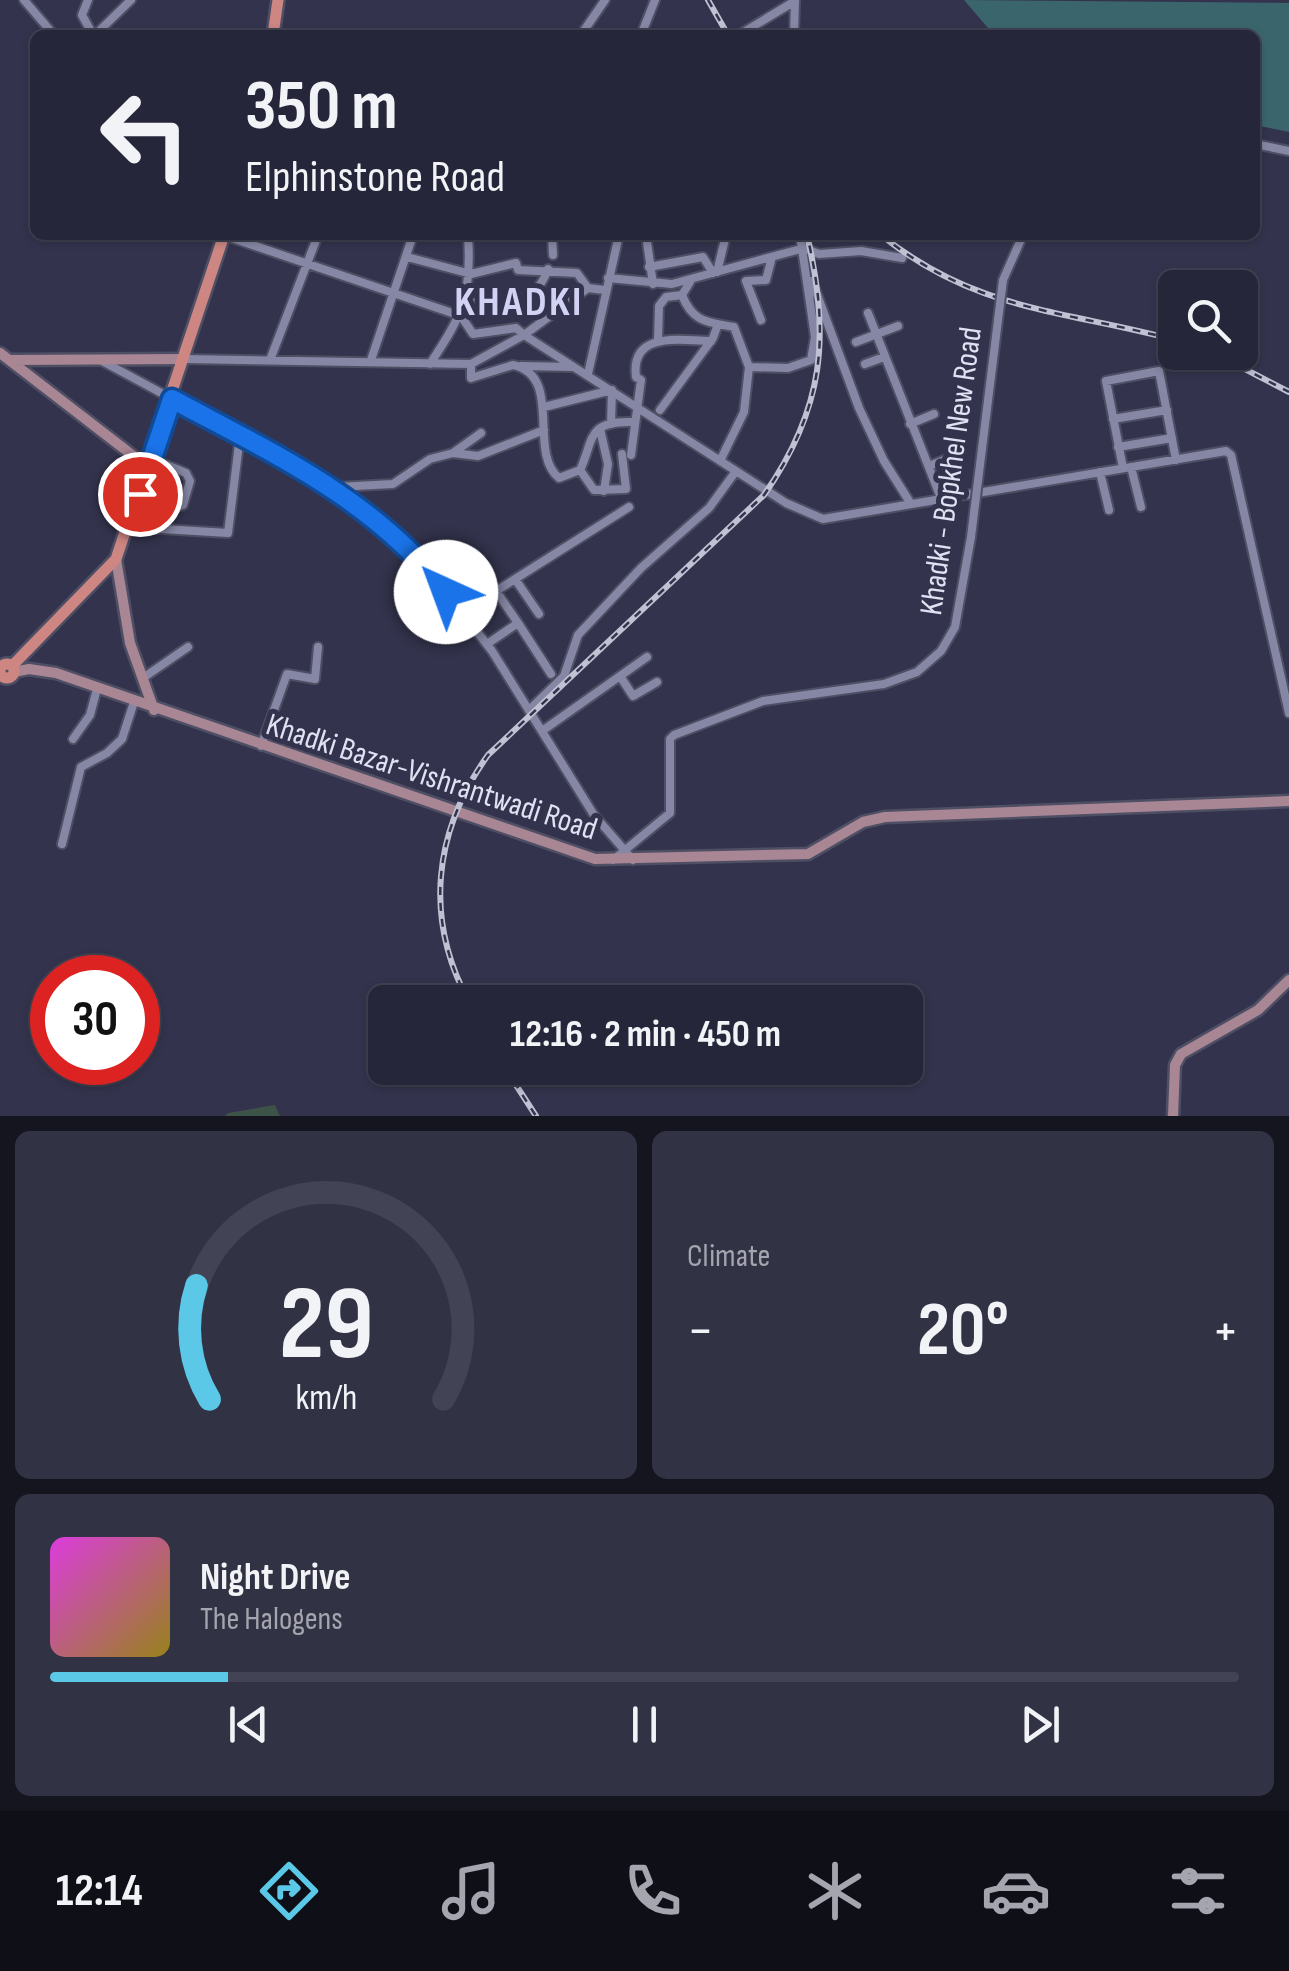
<!DOCTYPE html>
<html lang="en">
<head>
<meta charset="utf-8">
<style>
  :root { --surface:#26263a; --page:#323245; --text:#f1f3f6; --muted:#a4a5af; --line:#424354; --accent:#5ac8e6 }
  body { margin:0; font-family:"Sofia Sans Condensed",sans-serif; background:var(--page); color:var(--text); height:100vh; display:flex; flex-direction:column; font-size:38px; white-space:nowrap }
  * { box-sizing:border-box; margin:0 }
  p { font-size:32px; color:var(--muted) }
  .icon { flex:none; width:55px; height:55px; fill:none; stroke:currentColor; stroke-width:2; stroke-linecap:round; stroke-linejoin:round }
  .map { position:relative; height:1116px; overflow:hidden }
  .panel { display:flex; flex-direction:column; gap:15px; padding:15px; background:#151520; flex:1 }
  .panel>* { flex:none }
  .guide { position:absolute; left:30px; top:30px; width:1230px; height:210px; border-radius:15px; box-shadow:0 2px 8px #0004,0 0 0 2px var(--line); background:#26263a; color:var(--text); overflow:hidden }
  .tools { position:absolute; left:1158px; top:270px; display:grid; gap:20px }
  .tools a { display:grid; place-items:center; width:100px; height:100px; border-radius:15px; background:var(--surface); box-shadow:0 2px 8px #0004,0 0 0 2px var(--line); font-size:50px }
  .speed { position:absolute; left:30px; top:955px; display:flex; gap:20px; font-size:50px; font-weight:700; text-align:center }
  .speed>* { display:grid; place-content:center; width:130px; height:130px; border-radius:50%; background:var(--surface); box-shadow:0 2px 8px #0004,0 0 0 2px var(--line); line-height:1 }
  .speed .limit { border:15px solid #d22; background:#fff; color:#111 }
  .pin { position:absolute; display:grid; place-items:center; width:85px; height:85px; color:#fff; margin:-42px; border:5px solid #fff; border-radius:50%; box-shadow:0 2px 10px #0007 }
  .me { position:absolute; width:110px; margin:-55px; rotate:317deg; stroke-linejoin:round; filter:drop-shadow(0 0 8px #0008) }
  .turn { display:flex; align-items:center; gap:35px; height:210px; padding:0 50px; font-size:45px }
  .turn .icon { width:130px; height:130px; stroke-width:2.5 }
  .turn b { display:block; font-size:70px; line-height:85px }
  .big { font-size:75px; font-weight:700; line-height:1.1 }
  .panel .card { flex:1; display:flex; flex-direction:column; justify-content:center; gap:15px; min-width:0; padding:0 35px; border-radius:15px; background:var(--page) }
  .panel .dial { align-items:center; gap:0 }
  .dial svg { height:260px; overflow:visible; fill:none; stroke:var(--line); stroke-width:7; stroke-linecap:round; text-anchor:middle }
  .dial text { fill:var(--text); stroke:none }
  .song { display:flex; align-items:center; gap:30px }
  .cover { width:120px; height:120px; border-radius:15px; background:linear-gradient(135deg,hsl(300 70% 55%),hsl(50 70% 35%)) }
  .played { height:10px; border-radius:5px; background:linear-gradient(90deg,var(--accent) 15%,var(--line) 15%) }
  .keys { display:flex; justify-content:space-around; direction:ltr }
  .heat { display:flex; justify-content:space-between; align-items:center; font-size:55px; direction:ltr }
  .panel .tiles { flex:1; display:grid; gap:15px; grid-template-columns:1fr 1fr }
  .card:last-child { grid-column:span 2 }
  .trip { position:absolute; left:368px; top:985px; width:555px; height:100px; border-radius:15px; background:var(--surface); box-shadow:0 2px 8px #0004,0 0 0 2px var(--line); font-weight:700; line-height:100px; text-align:center }
  .tabs { display:flex; height:160px; justify-content:space-around; align-items:center; background:#0f0f17; color:var(--muted) }
  .tabs .icon { width:70px; height:70px }
  .tabs .current { color:var(--accent) }
  .tabs b { font-size:45px; color:var(--text) }
  .map>svg:first-child { display:block }
</style>
</head>
<body>
<div class="map">
<svg width="1289" height="1116" viewBox="0 0 1289 1116">
  <rect width="100%" height="100%" fill="#33334d"/>
  <path fill="#3e5348" d="M275 1105 280 1116H225L228 1113Z"/>
  <path fill="#3b656c" d="M964 0 1289 3V132L1255 125V35H994Z"/>
  <g fill="none" stroke-linecap="round" stroke-linejoin="round">
    <g stroke="#4e4e64" stroke-width="12">
      <path id="street" d="M24 0 54 35
        M88 0 82 15 93 35
        M95 35 131 0
        M581 35 605 0
        M641 35 655 0
        M739 35 795 1
        M794 35 795 0
        M1255 144 1289 151
        M223 235 461 316 473 334 516 328 524 335 588 288
        M552 235 553 255
        M646 235 653 284
        M407 257 471 274 516 263 518 270 577 273 588 288 604 290
        M649 267 703 257 713 273
        M717 272 726 235
        M608 278 672 284 804 248 819 254 861 251 902 258
        M812 281 859 408 884 461 911 504
        M690 282 682 295C693 323 708 322 734 327L749 367
        M464 303C501 300 533 311 548 269
        M868 313 941 498
        M761 320 746 281 766 280 772 257
        M658 339 659 306 666 297 682 295
        M856 342 898 326
        M184 359 471 364 524 335 786 503 823 519 1226 451 1231 455 1289 713
        M270 360 318 235
        M371 360 413 235
        M102 361 336 487 430 571 492 651 594 815 633 860
        M430 364C463 314 472 296 468 235
        M471 364V378L513 365C564 376 527 452 559 478L580 470C594 441 586 420 633 422
        M865 364 884 357
        M521 366 572 367
        M588 374 619 235
        M544 407 612 390 611 424
        M660 410 713 338 718 324
        M1113 419 1167 410
        M910 424 934 414
        M600 429 608 464 604 491
        M481 433 453 453 478 456 544 430
        M1118 447 1172 438
        M631 455 641 380 636 377C630 331 681 340 711 341
        M720 461 744 412 749 367 788 368 811 360 815 337 800 235
        M929 466 949 458
        M1131 467 1141 507
        M1123 468 1106 381 1159 371 1176 460
        M580 470 594 490 626 489 622 454
        M1100 472 1109 510
        M337 487 393 484 430 459 453 453
        M140 495 177 507 183 505 190 481 186 473 152 459
        M129 527 228 533 240 436
        M515 579 539 614
        M496 591 629 507
        M463 613 496 591 518 623 487 644
        M518 623 551 674
        M620 676 633 696 657 682
        M143 678 188 647
        M529 710 564 676 578 635 641 568 709 508 736 471
        M542 731 647 657
        M73 739 90 715 97 689
        M261 746 287 674 315 679 318 647
        M62 844 81 767 107 753 122 739 134 702
        M613 860 670 813V739L674 735 763 701 884 684 917 672 941 651 955 627 971 537"/>
    </g>
    <g stroke="#4e4e64" stroke-width="15">
      <path id="secondary" d="M0 353 149 468
        M10 360 184 359
        M116 559 130 643 154 710
        M14 672 29 669 56 673 595 859 808 854 863 822 885 817 1289 801
        M1173 1116 1175 1065 1181 1054 1258 1010 1289 980"/>
    </g>
    <g stroke="#4e4e64" stroke-width="16">
      <path id="primary" d="M273 35 278 0
        M0 671a7 7 0 1 1 14 0a7 7 0 1 1-14 0Z
        M12 666 116 559 224 235"/>
    </g>
    <use href="#street" stroke="#8587a4" stroke-width="8"/>
    <use href="#secondary" stroke="#a98693" stroke-width="10"/>
    <use href="#primary" stroke="#cd8682" stroke-width="11"/>
    <g stroke="#c0c1d3" stroke-width="6">
      <path id="rail" d="M708 0 728 35
        M881 235C977 312 1064 310 1175 340
        M1212 352 1289 392
        M469 1002C424 919 433 832 488 755L764 495C824 409 831 336 807 235
        M505 1068 536 1116
        M531 1068 536 1073"/>
    </g>
    <use href="#rail" stroke="#33334d" stroke-width="2.5" stroke-dasharray="8" stroke-linecap="butt"/>
    <g stroke="#4e4e64" stroke-width="12" stroke-linecap="butt">
      <path id="street-bridge" d="M971 537 1003 280 1023 235"/>
    </g>
    <use href="#street-bridge" stroke="#8587a4" stroke-width="8"/>
  </g>
  <g fill="none" stroke-linecap="round" stroke-linejoin="round">
    <g stroke="#114b97" stroke-width="25">
      <path id="route" d="M140 494 172 399C272 453 374 499 446 592"/>
    </g>
    <use href="#route" stroke="#1a73e8" stroke-width="18"/>
  </g>
  <g text-anchor="middle" stroke-width="10" stroke-linejoin="round" paint-order="stroke">
    <g font-size="32" fill="#e0e1f2" stroke="#33334d">
      <text transform="translate(950 471) rotate(-82)" y="11">Khadki - Bopkhel New Road</text>
      <text transform="translate(432 776) rotate(18)" y="11">Khadki Bazar-Vishrantwadi Road</text>
    </g>
    <g font-size="42" font-weight="bold" letter-spacing="2.5" fill="#d2d3f4" stroke="#33334d">
      <text x="519" y="315">KHADKI</text>
    </g>
  </g>
</svg>
<div class="tools">
<a><svg class="icon" aria-label="search" viewBox="0 0 24 24"><circle cx="10" cy="10" r="6"/><path d="M15 15l6 6"/></svg></a>
</div>
<div class="speed"><div class="limit">30</div></div>
<div class="pin" style="left:140px;top:494px;background:#d93025"><svg class="icon" aria-label="arrive" viewBox="0 0 24 24"><path d="M6 21V4h12l-3 4 3 4H6"/></svg></div>
<svg class="me" style="left:446px;top:592px" viewBox="-20 -20 40 40"><circle r="19" fill="#fff"/><path d="M0-13L10 11 0 6-10 11z" fill="#1a73e8"/></svg>
<div class="trip">12:16 · 2 min · 450 m</div>
<div class="guide">
<div class="turn"><svg class="icon" aria-label="left" viewBox="0 0 24 24"><path d="M17 20v-9H6M10 6l-5 5 5 5"/></svg><div><b>350 m</b>Elphinstone Road</div></div>
</div>
</div>
<section class="panel">
<div class="tiles">
<div class="card dial"><svg viewBox="0 0 100 80">
<path d="M14 69A42 42 0 1 1 86 69"/>
<path d="M14 69A42 42 0 0 1 10 34" stroke="#5ac8e6"/>
<text x="50" y="56" font-size="32" font-weight="700">29</text>
<text x="50" y="72" font-size="11">km/h</text>
</svg></div>
<div class="card"><p>Climate</p>
<div class="heat"><a>−</a><b class="big">20°</b><a>+</a></div>
</div>
<div class="card">
<div class="song"><i class="cover"></i><div><b>Night Drive</b><p>The Halogens</p></div></div>
<div class="played"></div>
<div class="keys"><svg class="icon" aria-label="previous" viewBox="0 0 24 24"><path d="M18 5L8 12l10 7zM5 5v14"/></svg><svg class="icon" aria-label="pause" viewBox="0 0 24 24"><path d="M8 5v14M16 5v14"/></svg><svg class="icon" aria-label="next" viewBox="0 0 24 24"><path d="M6 5l10 7-10 7zM19 5v14"/></svg></div>
</div>
</div>
</section>
<nav class="tabs">
<b>12:14</b>
<svg class="icon current" aria-label="directions" viewBox="0 0 24 24"><path d="M12 3l9 9-9 9-9-9zM9 14v-3h6M13 9l2 2-2 2"/></svg>
<svg class="icon" aria-label="music" viewBox="0 0 24 24"><path d="M9 18V5l10-2v13"/><circle cx="6" cy="18" r="3"/><circle cx="16" cy="16" r="3"/></svg>
<svg class="icon" aria-label="phone" viewBox="0 0 24 24"><path d="M5 4h4l2 5-3 2q2 4 5 5l2-3 5 2v4C11 20 4 13 5 4z"/></svg>
<svg class="icon" aria-label="climate" viewBox="0 0 24 24"><path d="M12 3v18M4 7l16 10M4 17L20 7"/></svg>
<svg class="icon" aria-label="car" viewBox="0 0 24 24"><path d="M5 17H2v-5l4-1 3-4h7l3 4 3 1v5h-3M9 17h6M6 11h13"/><circle cx="7" cy="17" r="2"/><circle cx="17" cy="17" r="2"/></svg>
<svg class="icon" aria-label="filters" viewBox="0 0 24 24"><path d="M4 7h16M4 17h16"/><circle cx="9" cy="7" r="2"/><circle cx="15" cy="17" r="2"/></svg>
</nav>
</body>
</html>
